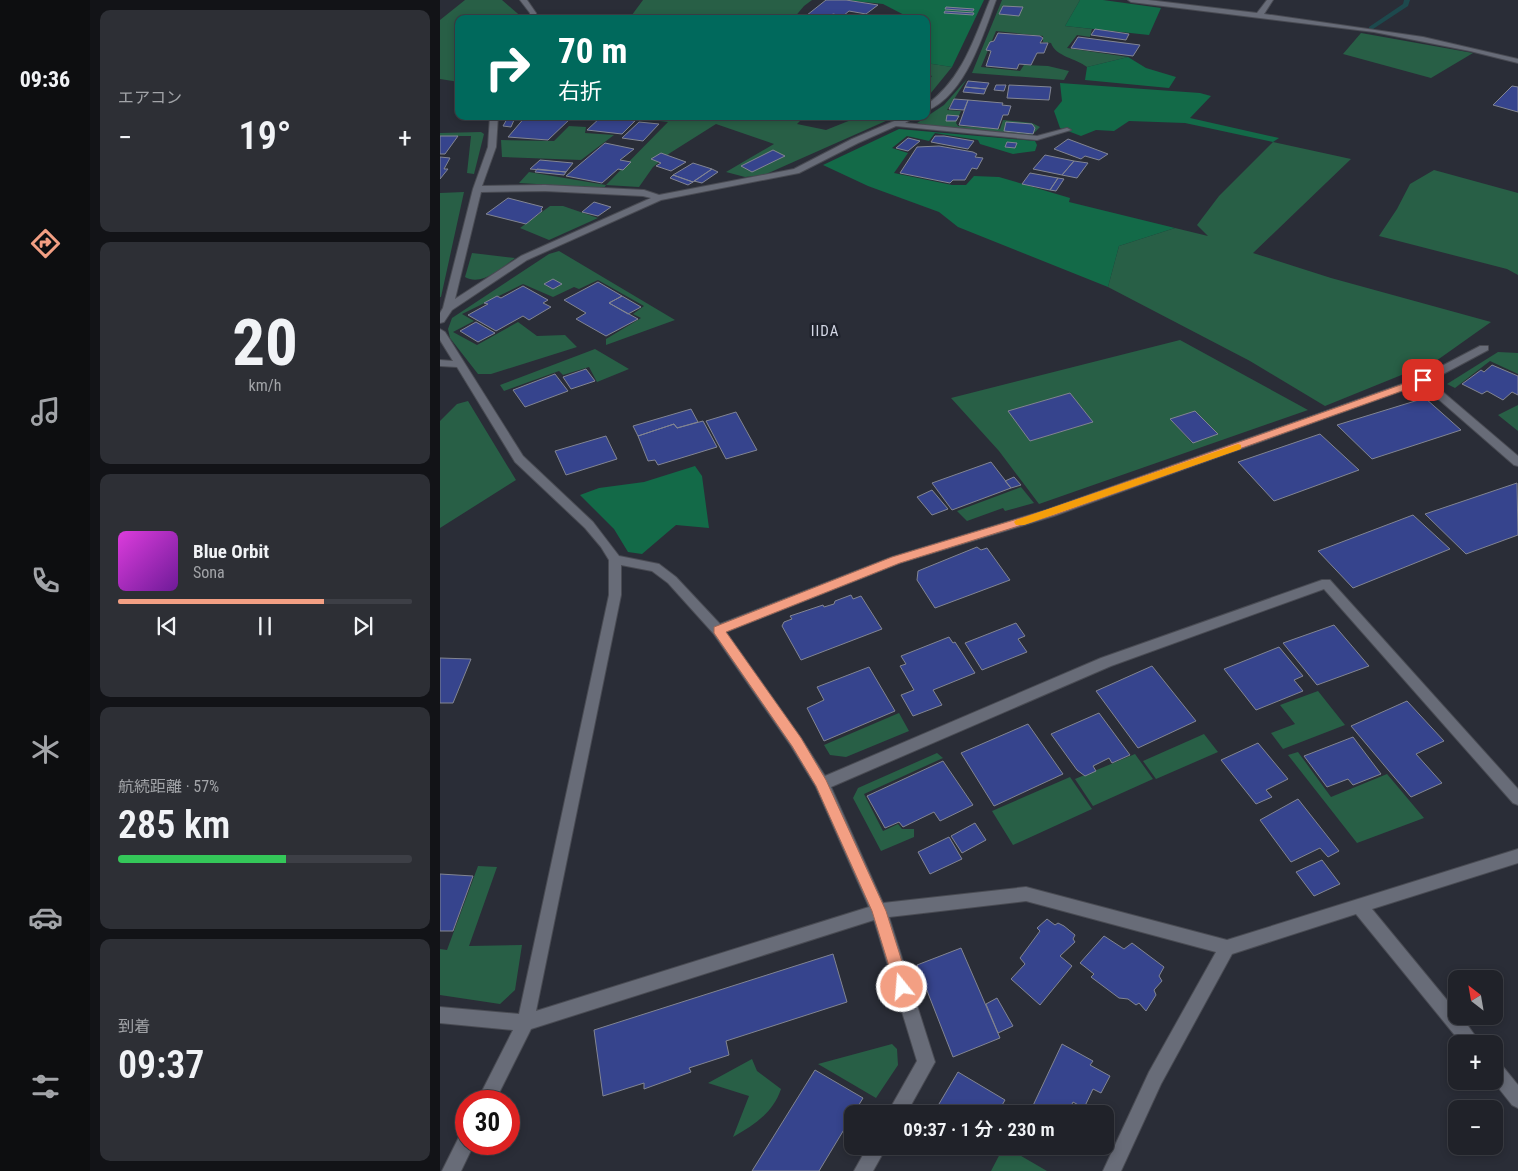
<!DOCTYPE html>
<html lang="ja">
<head>
<meta charset="utf-8">
<style>
  :root { --surface:#202229; --page:#2d2f35; --text:#f1f3f6; --muted:#a2a4a8; --line:#3d3f46; --accent:#f39f83 }
  body { margin:0; font-family:"Roboto Condensed","Noto Sans JP",sans-serif; background:var(--page); color:var(--text); height:100vh; display:flex; flex-direction:column; font-size:19px; white-space:nowrap }
  * { box-sizing:border-box; margin:0 }
  p { font-size:16px; color:var(--muted) }
  .icon { flex:none; width:28px; height:28px; fill:none; stroke:currentColor; stroke-width:2; stroke-linecap:round; stroke-linejoin:round }
  .map { position:relative; flex:1; overflow:hidden }
  .sheet { display:flex; flex-direction:column; gap:10px; padding:10px; background:#121317; width:350px }
  .sheet>* { flex:none }
  .banner { position:absolute; left:15px; top:15px; width:475px; height:105px; border-radius:10px; box-shadow:0 2px 8px #0003,0 0 0 1px var(--line); background:#00695c; color:#fff; overflow:hidden }
  .needle { width:32px; rotate:329deg }
  .tools { position:absolute; left:1008px; top:970px; display:grid; gap:10px }
  .tools a { display:grid; place-items:center; width:55px; height:55px; border-radius:10px; background:var(--surface); box-shadow:0 2px 8px #0003,0 0 0 1px var(--line); font-size:25px }
  .speed { position:absolute; left:15px; top:1090px; display:flex; gap:10px; font-size:25px; font-weight:700; text-align:center }
  .speed>* { display:grid; place-content:center; width:65px; height:65px; border-radius:50%; background:var(--surface); box-shadow:0 2px 8px #0003,0 0 0 1px var(--line); line-height:1 }
  .speed .limit { border:8px solid #d22; background:#fff; color:#111 }
  .pin { position:absolute; display:grid; place-items:center; width:42px; height:42px; color:#fff; margin:-21px; border-radius:10px; box-shadow:0 2px 8px #0006 }
  .me { position:absolute; width:55px; margin:-28px; rotate:343deg; stroke-linejoin:round; filter:drop-shadow(0 0 4px #0008) }
  .turn { display:flex; align-items:center; gap:18px; height:105px; padding:0 20px; font-size:22px }
  .turn .icon { width:65px; height:65px; stroke-width:2.5 }
  .turn b { display:block; font-size:35px; line-height:42px }
  .big { font-size:38px; font-weight:600; line-height:1.1 }
  .sheet .tile { flex:1; display:flex; flex-direction:column; justify-content:center; gap:8px; min-width:0; padding:0 18px; border-radius:10px; background:var(--page) }
  .sheet .dial { align-items:center; gap:0 }
  .dial b { font-size:65px; line-height:1 }
  .song { display:flex; align-items:center; gap:15px }
  .cover { width:60px; height:60px; border-radius:8px; background:linear-gradient(135deg,hsl(300 70% 55%),hsl(280 70% 35%)) }
  .played { height:5px; border-radius:2px; background:linear-gradient(90deg,var(--accent) 70%,var(--line) 70%) }
  .keys { display:flex; justify-content:space-around; direction:ltr }
  .heat { display:flex; justify-content:space-between; align-items:center; font-size:28px; direction:ltr }
  .charge { height:8px; border-radius:4px; background:linear-gradient(90deg,#34c759 57%,var(--line) 0) }
  .trip { position:absolute; left:404px; top:1105px; width:270px; height:50px; border-radius:10px; background:var(--surface); box-shadow:0 2px 8px #0003,0 0 0 1px var(--line); font-weight:600; line-height:50px; text-align:center }
  main { display:flex; flex:1; min-height:0 }
  .tabs { display:flex; flex-direction:column; width:90px; justify-content:space-around; align-items:center; background:#0d0e10; color:var(--muted) }
  .tabs .icon { width:35px; height:35px }
  .tabs .current { color:var(--accent) }
  .tabs b { font-size:22px; color:var(--text) }
  .map>svg:first-child { display:block }
</style>
</head>
<body>
<main>
<nav class="tabs">
<b>09:36</b>
<svg class="icon current" aria-label="directions" viewBox="0 0 24 24"><path d="M12 3l9 9-9 9-9-9zM9 14v-3h6M13 9l2 2-2 2"/></svg>
<svg class="icon" aria-label="music" viewBox="0 0 24 24"><path d="M9 18V5l10-2v13"/><circle cx="6" cy="18" r="3"/><circle cx="16" cy="16" r="3"/></svg>
<svg class="icon" aria-label="phone" viewBox="0 0 24 24"><path d="M5 4h4l2 5-3 2q2 4 5 5l2-3 5 2v4C11 20 4 13 5 4z"/></svg>
<svg class="icon" aria-label="climate" viewBox="0 0 24 24"><path d="M12 3v18M4 7l16 10M4 17L20 7"/></svg>
<svg class="icon" aria-label="car" viewBox="0 0 24 24"><path d="M5 17H2v-5l4-1 3-4h7l3 4 3 1v5h-3M9 17h6M6 11h13"/><circle cx="7" cy="17" r="2"/><circle cx="17" cy="17" r="2"/></svg>
<svg class="icon" aria-label="filters" viewBox="0 0 24 24"><path d="M4 7h16M4 17h16"/><circle cx="9" cy="7" r="2"/><circle cx="15" cy="17" r="2"/></svg>
</nav>
<section class="sheet">
<div class="tile"><p>エアコン</p>
<div class="heat"><a>−</a><b class="big">19°</b><a>+</a></div>
</div>
<div class="tile dial"><b>20</b><p>km/h</p></div>
<div class="tile">
<div class="song"><i class="cover"></i><div><b>Blue Orbit</b><p>Sona</p></div></div>
<div class="played"></div>
<div class="keys"><svg class="icon" aria-label="previous" viewBox="0 0 24 24"><path d="M18 5L8 12l10 7zM5 5v14"/></svg><svg class="icon" aria-label="pause" viewBox="0 0 24 24"><path d="M8 5v14M16 5v14"/></svg><svg class="icon" aria-label="next" viewBox="0 0 24 24"><path d="M6 5l10 7-10 7zM19 5v14"/></svg></div>
</div>
<div class="tile"><p>航続距離 · 57%</p><b class="big">285 km</b><div class="charge"></div></div>
<div class="tile"><p>到着</p><b class="big">09:37</b></div>
</section>
<div class="map">
<svg width="1078" height="1171" viewBox="0 0 1078 1171">
  <rect width="100%" height="100%" fill="#2a2d37"/>
  <path fill="#285f46" fill-rule="evenodd" d="M25 0H62L84 19H19V82L0 79V20Z
    M203 0H372L364 6 353 19H189Z
    M562 0H640L625 26 652 29 650 37 637 35 627 48 688 57 647 67C636 58 616 57 611 43L603 42V36L556 31 541 67 580 71 584 65 608 66 629 71 624 80 532 73Z
    M921 33 1033 53 991 78 903 54Z
    M486 63 512 67 486 99V84L492 76 486 74Z
    M527 79 507 110 521 111 516 123 518 126 560 129 563 120 592 123 600 127 592 135 496 128 477 123 504 105Z
    M188 116H365L357 124 386 130 421 116 433 120 441 116H457L324 175 305 177 286 172 334 144 276 124 230 153 213 167 199 187 166 185 164 188 79 183 89 172 166 185 228 122 185 117Z
    M129 126 146 127 145 133 174 135 141 160 62 157 61 140 114 141Z
    M41 132 44 134 34 174 27 173 31 136H0V133Z
    M833 142 911 159 813 253 891 278 1051 322 996 361 885 406 810 361 668 287 679 246 735 228 768 236 757 225 779 196Z
    M994 170 1078 193V275L1067 269 939 236 957 209 970 184Z
    M24 192 1 297H0V193Z
    M110 206H123L158 218 109 240 80 228Z
    M119 251 235 320 166 345V339L201 318 193 314 204 306 158 280 139 289 134 287 113 297 83 284 22 314 34 321 13 332 37 345 78 322 97 336 125 335 137 347 51 374H38L10 338 8 329 12 318 109 254Z
    M32 253 75 258C62 267 42 287 25 277Z
    M740 340 868 410 599 504 559 451 511 398ZM630 393 653 422 590 441 569 411ZM755 411 777 433V434L752 443 731 420Z
    M155 349 189 369 157 382 149 367 123 375 119 371 64 391 60 385Z
    M1058 352 1078 353V374L1050 361 1015 388 1007 384Z
    M28 401 76 480 0 528V421L17 404Z
    M1078 405V431L1058 415Z
    M581 487 594 503 565 511 563 508 527 521 517 511Z
    M878 691 905 725 843 749 831 733 855 724 840 705Z
    M459 713 469 731 406 757 390 755 384 745Z
    M764 734 778 752 716 779 703 761Z
    M858 752 891 797 947 774 984 818 917 843 848 755Z
    M497 753 503 758 424 794 443 831 458 824 462 829H474V837L441 851 413 798 418 788Z
    M695 754 713 779 653 806 635 779Z
    M630 777 652 809 573 845 552 811Z
    M38 866 57 867 29 946 82 945 75 990 60 1004 0 995V949L7 950Z
    M452 1044 457 1049 458 1065 436 1098 378 1064Z
    M312 1059 317 1071 341 1089C333 1113 314 1125 293 1137L309 1096 268 1083Z
    M564 1146 607 1171H551Z"/>
  <path fill="#136a48" d="M405 0H544L512 67 486 63V19H472L443 4Z
    M640 0H663L721 8 709 35 625 26Z
    M688 57 706 68 736 77 729 88 645 80 647 67Z
    M620 83 760 93 771 96 750 118 839 138 833 142 745 123 689 121 674 131 656 130 641 136 620 128 614 111 622 101Z
    M459 129 595 141 597 145 595 151 573 154 540 144 538 140 495 133 489 141 467 136 452 148 468 153 454 173 512 185H526L534 176 559 177 630 198 629 202 735 228 679 246 668 287 518 227 499 212 428 186 383 165Z
    M255 466 262 476 269 528 236 525 202 554 188 552 174 529 140 495 159 488 204 482Z"/>
  <g fill="none" stroke-linecap="round" stroke-linejoin="round">
    <path fill="#1d494d" fill-rule="evenodd" d="M964 0H970L968 6 933 29H929V27L963 4Z"/>
  </g>
  <path fill="#36448d" stroke="#828592" d="M386 0H406L438 5 426 14 409 11 403 16 393 14 385 19H362Z
    M563 6 583 7 579 16 559 14Z
    M506 7 534 9 533 11 505 9Z
    M505 11 534 13 533 15 504 13Z
    M655 29 689 34 686 40 651 35Z
    M558 33 600 36 603 38 600 43H608L604 53H597L591 65 579 64 577 69 546 66 551 51 546 50 550 42 554 41Z
    M638 37 700 45 693 56 631 48Z
    M528 81 549 83 546 89 525 87Z
    M556 85H566L564 91 554 90Z
    M569 85 611 87 609 100 567 98Z
    M1072 86 1078 87V112L1053 105Z
    M525 87 546 89 544 94 523 92Z
    M514 99 528 100 524 110 509 109Z
    M528 100 563 103 562 105 571 106 568 115H563L558 129 519 125Z
    M507 115 519 116 516 121H506Z
    M86 116H124L130 119 108 140 68 137Z
    M161 117 195 121 182 134 147 130Z
    M67 119 74 120 71 127 63 126Z
    M199 122 219 124 203 141 182 138Z
    M566 122 592 124 595 128 593 134 564 131Z
    M0 136H18L5 154H0Z
    M495 136H504L534 141 528 149 491 142Z
    M468 138 480 141 468 151 456 148Z
    M628 139 668 154 659 160 645 156 641 159 614 149Z
    M567 142 577 143 575 148 565 147Z
    M165 143 194 149 180 160 191 162 183 170 178 169 162 183 126 176Z
    M499 146 533 152 537 154 535 157 543 158 537 169 532 168 525 180H513L510 183 460 173 477 147Z
    M333 150 345 156 312 172 301 166Z
    M221 153 246 162 231 171 216 166 221 163 211 159Z
    M605 155 634 161 622 175 593 169Z
    M0 157 10 158 4 169H8L0 179Z
    M100 160 133 163 126 172 90 169Z
    M634 161 648 163 637 178 622 175Z
    M253 163 272 169 253 182 233 175Z
    M97 169 126 172 124 175 95 172Z
    M272 169 278 172 262 183 254 181Z
    M590 173 618 178 610 190 582 184Z
    M233 175 253 182 248 185 230 178Z
    M618 178 624 179 616 191 610 190Z
    M68 198 103 207 101 209 102 211 86 224 46 214Z
    M154 202 171 207 158 216 142 212Z
    M113 279 122 284 113 289 104 284Z
    M158 282 182 296 169 303 198 319 166 336 136 319 146 313 124 300Z
    M83 286 108 300 103 303 111 307 89 320 83 316 56 331 28 315 48 304 44 303 57 296 61 298Z
    M182 296 201 307 188 314 169 303Z
    M36 322 55 333 38 342 20 331Z
    M1052 365 1078 376V395L1072 392 1063 400 1047 391 1042 394 1022 384 1041 370 1044 372Z
    M146 369 155 381 131 389 123 377Z
    M115 374 128 391 85 407 73 390Z
    M630 393 653 422 590 441 568 411Z
    M985 398 1021 430 932 459 897 425Z
    M251 409 258 422 237 428 234 424 198 436 193 426Z
    M755 411 778 434 753 443 730 419Z
    M296 412 317 450 286 459 266 421Z
    M263 421 277 447 218 465 215 460 208 461 198 436 234 424 237 428Z
    M880 434 919 470 834 501 798 462Z
    M166 436 177 459 126 475 115 451Z
    M551 462 571 488 512 510 492 483Z
    M574 477 581 485 571 488 565 481Z
    M1077 483 1078 535 1026 554 985 514Z
    M492 490 508 509 492 515 477 497Z
    M973 515 1010 549 913 588 878 551Z
    M537 547 541 550 547 548 570 580 495 608 477 580 478 571Z
    M411 595 413 599 421 596 442 629 361 660 342 626 344 622 352 619 350 616 383 605 384 607 394 604 395 601Z
    M576 623 585 636 578 639 587 652 542 670 525 643Z
    M894 625 929 666 877 685 843 643Z
    M509 637 513 643 515 642 535 673 493 690 502 705 473 716 461 695 474 690 460 666 466 664 461 656Z
    M839 647 863 676 854 680 863 691 816 710 784 669Z
    M0 658 31 659 13 703H0Z
    M712 666 756 721 698 748 656 691Z
    M429 667 455 711 384 741 367 708 384 700 377 687Z
    M967 701 1004 741 976 754 1002 783 971 797 911 726Z
    M659 713 690 755 672 763 669 758 653 766 656 771 645 776 637 770 611 734Z
    M588 724 623 774 554 806 521 753Z
    M913 737 941 774 913 785 908 779 887 787 864 756Z
    M818 743 848 779 826 790 832 797 816 804 781 760Z
    M503 761 533 805 500 821 494 812 463 827 459 822 445 828 427 796Z
    M858 799 899 851 888 857 880 848 851 862 820 820Z
    M535 823 546 840 522 853 511 836Z
    M509 837 522 859 490 874 478 852Z
    M882 860 900 884 874 896 856 872Z
    M0 874 33 876 13 931H0Z
    M607 919 615 925 618 923 624 926 635 935 633 939 635 942 620 956 632 966 600 1005 571 979 585 964 580 958 600 931 597 928Z
    M664 936 684 949 692 943 724 967 719 976 722 981 714 990 716 995 706 1011 699 1003 696 1005 688 999 679 998 651 977 654 974 640 963Z
    M521 948 560 1038 513 1057 477 965Z
    M393 954 407 1002 286 1041 289 1055 249 1068 251 1072 204 1089V1083L163 1096 154 1030Z
    M557 998 573 1026 558 1033 546 1004Z
    M622 1044 653 1061 650 1065 670 1076 661 1093 653 1089 644 1108 633 1102 627 1114H589Z
    M375 1070 423 1098 379 1171H312Z
    M518 1072 565 1100 557 1114H493Z
    M522 1146H539L535 1154Z"/>
  <g fill="none" stroke-linecap="round" stroke-linejoin="round">
    <g stroke="#494b53" stroke-width="2">
      <path id="minor" d="M80 0H87L96 13 97 19H90V13Z
        M550 0H556C543 35 525 96 486 111V105C522 80 534 39 550 0Z
        M688 0H708L817 13 827 0H833L824 14 983 37 1078 59V63L1030 51 934 32 691 2Z
        M50 116H58L56 147 42 186 105 185 204 190 219 195 354 169 412 139 466 116H477L465 123 597 136 627 128 631 130 597 140 456 126 418 143 359 173 221 200 87 260 12 310 4 322 0 323V313L3 308 33 189 48 147ZM105 191 203 196 211 198 81 256 15 299 41 192Z
        M0 329 5 332 83 456 153 522 179 556 219 564 236 577 280 624 452 557 606 510 979 378 1040 346H1048V350L990 381 1078 456V466L1074 465 981 384 614 516 460 563 286 632 361 738 385 776 661 658 882 580H890L1078 789V805L1073 803 884 589 671 666 391 787 443 903 586 887 787 940 1078 849V863L932 909 1016 1011V1016H1021L1041 1044H1022L916 914 792 954 721 1084 681 1171H663L709 1072 776 952 586 901 449 917 495 1062 466 1114H447L477 1061 434 920 91 1029 55 1101H37L73 1030 0 1023V1007L79 1014 169 595V560L161 547 145 528 75 462 17 367 0 366V360L13 361 0 340ZM181 565 212 571 228 583 273 633 351 746 376 787 429 907 96 1011 181 595Z
        M1054 1060 1060 1063 1078 1085V1108L1072 1105 1053 1081Z
        M26 1132V1144H34L21 1171H2L20 1135Z
        M428 1146H447L433 1171H414Z"/>
    </g>
    <use href="#minor" fill="#686c78" fill-rule="evenodd"/>
  </g>
  <path fill="#f39f83" stroke="#9e6755" d="M983 377 987 378V382L614 515 460 563 286 632 361 738 386 780 446 911 470 987 468 992 462 994 457 992 432 911 376 786 352 746 274 633V627L452 557 607 510Z"/>
  <path fill="#f59e0b" d="M798 444 801 445V449L584 525H576L574 522 576 520Z"/>
  <g text-anchor="middle" stroke-width="5" stroke-linejoin="round" paint-order="stroke">
    <g font-size="15" letter-spacing="1" fill="#d3d7e5" stroke="#20232d">
      <text x="385" y="336">IIDA</text>
    </g>
  </g>
</svg>
<div class="tools">
<a><svg class="needle" viewBox="-14 -14 28 28"><path d="M0-13l5 13h-10z" fill="#e53935"/><path d="M0 13l5-13h-10z" fill="#a2a4a8"/></svg></a>
<a>+</a>
<a>−</a>
</div>
<div class="speed"><div class="limit">30</div></div>
<div class="pin" style="left:983px;top:380px;background:#d93025"><svg class="icon" aria-label="arrive" viewBox="0 0 24 24"><path d="M6 21V4h12l-3 4 3 4H6"/></svg></div>
<svg class="me" style="left:462px;top:987px" viewBox="-20 -20 40 40"><circle r="17" fill="#f39f83" stroke="#fff" stroke-width="3"/><path d="M0-11L8 9 0 5-8 9z" fill="#fff"/></svg>
<div class="trip">09:37 · 1 分 · 230 m</div>
<div class="banner">
<div class="turn"><svg class="icon" aria-label="right" viewBox="0 0 24 24"><path d="M7 20v-9h11M14 6l5 5-5 5"/></svg><div><b>70 m</b>右折</div></div>
</div>
</div>
</main>
</body>
</html>
